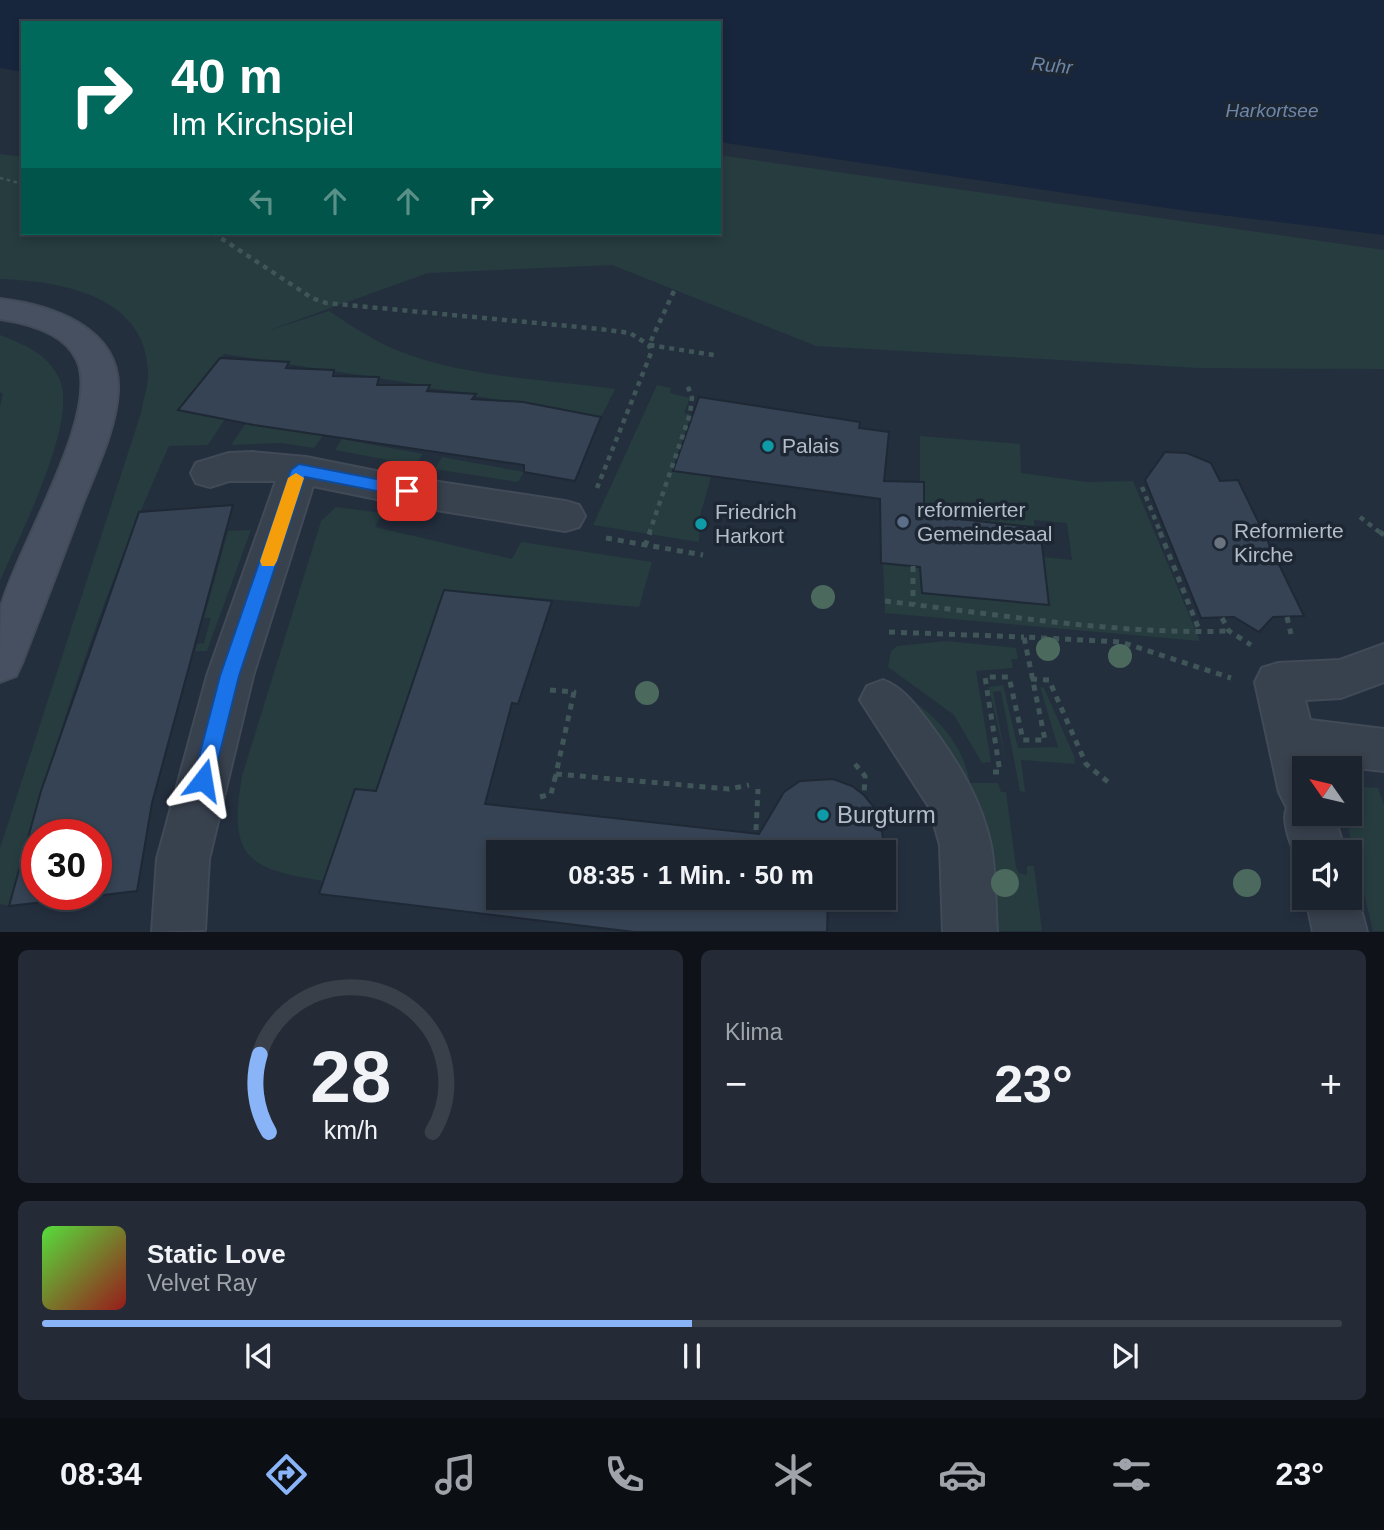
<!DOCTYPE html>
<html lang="de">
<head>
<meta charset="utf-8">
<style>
  :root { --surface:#1b232e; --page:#242b36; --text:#f1f3f6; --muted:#a0a4aa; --line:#39404a; --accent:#8ab4f8 }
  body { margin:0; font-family:Helvetica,sans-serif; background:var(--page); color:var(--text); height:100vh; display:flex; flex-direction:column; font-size:26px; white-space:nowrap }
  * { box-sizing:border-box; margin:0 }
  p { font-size:23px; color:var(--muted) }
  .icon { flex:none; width:38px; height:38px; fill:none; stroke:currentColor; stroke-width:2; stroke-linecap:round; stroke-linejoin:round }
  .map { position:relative; height:932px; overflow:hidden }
  .sheet { display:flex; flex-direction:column; gap:18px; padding:18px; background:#0f1319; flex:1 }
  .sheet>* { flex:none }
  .guide { position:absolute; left:21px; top:21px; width:700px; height:214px; border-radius:0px; box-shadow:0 4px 10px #0003,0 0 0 2px var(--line); background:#00695c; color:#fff; overflow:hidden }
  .needle { width:46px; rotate:304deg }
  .buttons { position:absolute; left:1292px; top:756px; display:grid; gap:14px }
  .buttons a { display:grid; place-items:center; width:70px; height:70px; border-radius:0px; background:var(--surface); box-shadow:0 4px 10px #0003,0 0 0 2px var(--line); font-size:35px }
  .speed { position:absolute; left:21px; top:819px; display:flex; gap:14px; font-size:35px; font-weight:700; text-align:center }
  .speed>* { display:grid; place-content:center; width:91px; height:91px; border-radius:50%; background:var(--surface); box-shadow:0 4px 10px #0003,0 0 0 2px var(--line); line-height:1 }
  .speed .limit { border:10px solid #d22; background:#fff; color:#111 }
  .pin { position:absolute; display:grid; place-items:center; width:60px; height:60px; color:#fff; margin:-30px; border-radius:14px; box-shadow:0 4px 10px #0006 }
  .me { position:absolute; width:77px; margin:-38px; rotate:14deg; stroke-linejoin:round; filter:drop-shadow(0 0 5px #0008) }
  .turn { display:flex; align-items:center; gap:24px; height:147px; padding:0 35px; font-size:32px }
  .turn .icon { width:91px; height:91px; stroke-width:2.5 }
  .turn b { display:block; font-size:49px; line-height:60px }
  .lanes { display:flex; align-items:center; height:66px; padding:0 35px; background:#0003; justify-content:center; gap:35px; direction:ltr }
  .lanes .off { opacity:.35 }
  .big { font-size:52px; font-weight:700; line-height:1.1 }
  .sheet .card { flex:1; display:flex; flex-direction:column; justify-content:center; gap:10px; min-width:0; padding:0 24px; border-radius:10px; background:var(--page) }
  .sheet .dial { align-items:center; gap:0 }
  .dial svg { height:182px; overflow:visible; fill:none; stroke:var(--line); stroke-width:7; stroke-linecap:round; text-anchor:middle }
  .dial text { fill:var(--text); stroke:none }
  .song { display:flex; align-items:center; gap:21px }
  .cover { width:84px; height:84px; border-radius:10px; background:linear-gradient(135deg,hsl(110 70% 55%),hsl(0 70% 35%)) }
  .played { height:7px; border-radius:4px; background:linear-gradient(90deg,var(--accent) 50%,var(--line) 50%) }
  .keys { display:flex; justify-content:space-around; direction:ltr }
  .heat { display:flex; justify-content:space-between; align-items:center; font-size:38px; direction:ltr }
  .sheet .tiles { flex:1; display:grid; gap:18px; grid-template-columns:1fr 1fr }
  .card:last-child { grid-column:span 2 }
  .trip { position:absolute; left:486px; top:840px; width:410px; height:70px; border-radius:0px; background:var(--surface); box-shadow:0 4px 10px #0003,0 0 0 2px var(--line); font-weight:700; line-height:70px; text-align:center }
  .dock { display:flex; height:112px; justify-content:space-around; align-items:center; background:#0b0e12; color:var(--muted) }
  .dock .icon { width:49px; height:49px }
  .dock .selected { color:var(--accent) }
  .dock b { font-size:32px; color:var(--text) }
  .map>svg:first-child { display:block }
</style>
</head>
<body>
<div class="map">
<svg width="1384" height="932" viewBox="0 0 1384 932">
  <rect width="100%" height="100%" fill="#242f3e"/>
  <path fill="#263c3f" d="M0 154 23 157V233H719V155L1384 250V369L1199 368 816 346 612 265 428 273 264 332 329 311C353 327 377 343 404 353 467 377 549 380 615 389L601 417 475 396V394L428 388 429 386 224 354 179 410 225 419 208 445 169 446C102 593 52 750 9 906L0 904V848L141 413C143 400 149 384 148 371 145 295 60 281 0 279Z
    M0 335C24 344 48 354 59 378 80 419 18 539 0 581V407L3 394 0 392Z
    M657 385 671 388 670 393 690 398 684 413 692 415 673 470 712 474 700 516 699 542 593 525Z
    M246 423 323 436 314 448 281 443 231 445Z
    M920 436 1020 444 1021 473 1087 482 1133 481 1200 641 885 613 883 563 920 567 922 593 1048 605 1043 557 1072 560 1067 523 1034 520 1035 530 972 520H925L924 483 920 482Z
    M342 439 423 454 415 465 335 450Z
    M442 457 524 472 518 482 435 469Z
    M336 507 382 513 375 527 512 559 521 542 652 562 639 607 444 590 376 791 324 881C246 869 228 857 242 776L321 521Z
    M251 530 207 651H195L197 644 204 643 211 618H204L228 531Z
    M946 641 1016 648 1018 659H1011L1013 668 976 671 991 762 982 763 954 715 888 667 891 651 897 646Z
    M888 681C927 711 960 732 970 783H998L1001 792H1006L1016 867 1019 873 1027 875V866H1034L1042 931H998L984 864 886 688Z
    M1003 685 1018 748 1058 747 1040 687 1044 688 1074 756 1075 764 1021 760 1025 792 1020 791 1001 691 993 692 1006 762 989 687Z
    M1349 786 1378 788 1384 805V931H1373L1345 814H1349Z"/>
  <path fill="#17263c" d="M0 0H1384V235L1187 211 719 142V23H23V72L0 68Z"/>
  <path fill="#364354" stroke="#1f2835" stroke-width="2" fill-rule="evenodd" d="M220 358 289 362 286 368 334 370 333 376 379 377 377 385H430L427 391 476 394 472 399 523 402 601 417 575 481 524 472V465L254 425 178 410Z
    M699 397 860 422 859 428 889 432 884 481 924 482V515L1040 528 1049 605 922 593 920 567 881 563 880 499 673 471Z
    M1165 452 1187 453 1211 463 1220 481 1238 480 1304 616 1273 617 1259 632 1234 617 1201 618 1145 480Z
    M233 505 152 803 137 891 9 906 41 791 139 512ZM37 835H96V894H37Z
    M444 590 552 601 518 704 512 703 485 804 759 834 784 792 800 781 833 779 852 786 864 795 877 811 881 825 885 852H499V898H828L827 932H634L319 894 355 789 376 791Z"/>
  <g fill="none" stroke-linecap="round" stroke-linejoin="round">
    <g stroke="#414a57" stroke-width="4">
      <path id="street" d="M252 452 306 457 406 477 565 501 579 505 585 516 579 527 565 531 406 505 313 486 253 676 209 859 205 930 152 932 157 859 207 676 276 481H229L210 487 196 483 191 473 196 463 229 453Z
        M1384 644V682L1341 698 1305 700 1310 720 1384 729V771L1321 764 1323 768H1304V814H1334L1345 852H1304V870C1295 858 1280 822 1287 808L1279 792 1255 682 1262 668 1278 663 1340 660Z
        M883 680C904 688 915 705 929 723 956 759 982 800 991 846 996 874 995 903 997 932H943L940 845 929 807 860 700 867 686Z
        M1349 879 1358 898 1367 932H1313L1306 898H1349Z"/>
    </g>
    <g stroke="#414a57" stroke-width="4">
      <path id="secondary" d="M0 299C50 305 121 327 118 391 116 431 95 471 81 508 62 560 42 611 22 663L16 676 0 682C0 659 0 629 1 607 16 549 102 414 77 360 65 333 27 323 0 319Z"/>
    </g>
    <path stroke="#3f5557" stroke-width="2.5" stroke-dasharray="3.5 3.5" stroke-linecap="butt" d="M0 178 23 184"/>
    <path stroke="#3f5557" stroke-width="4.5" stroke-dasharray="5 5" stroke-linecap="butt" d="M213 233 312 298 326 303 600 329 630 333 649 345 651 353 597 488
      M674 291 649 345 714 355
      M1142 487 1161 534
      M1360 517 1382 534
      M649 534 690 414 692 398 687 384"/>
    <path stroke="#3f5557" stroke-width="5" stroke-dasharray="6 6" stroke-linecap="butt" d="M1160 532 1200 632
      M1380 532 1384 535
      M606 538 703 555
      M645 546 650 532
      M913 566V605
      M885 601C996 614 1118 635 1229 631
      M1287 617 1291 634
      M1222 618 1229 631 1251 645
      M889 632 1024 637
      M1031 679 1049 680 1086 764 1108 782
      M550 690 574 692 556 774 729 789 749 785
      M855 764 865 776 864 795
      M993 772H1000L985 677H1009L1023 740H1045L1024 637 1121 642 1231 678
      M540 797 551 794 556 774
      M756 830 758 789"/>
    <use href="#street" fill="#38414e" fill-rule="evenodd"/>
    <use href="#secondary" fill="#465061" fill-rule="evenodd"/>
  </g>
  <g fill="#4b6a5d">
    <circle cx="823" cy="597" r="12"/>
    <circle cx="1048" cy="649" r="12"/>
    <circle cx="1120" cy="656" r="12"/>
    <circle cx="647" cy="693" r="12"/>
    <circle cx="1005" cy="883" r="14"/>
    <circle cx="1247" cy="883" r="14"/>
  </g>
  <path fill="#1a73e8" stroke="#114b97" stroke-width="2" d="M299 464 407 485 415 491 407 497 305 477 239 676 213 780 210 787 203 790 196 787 193 780 220 676 291 470Z"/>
  <path fill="#f59e0b" d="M296 473 304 478 277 561 274 566H262L260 561 288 478Z"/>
  <g fill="#0f9aa8" stroke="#1d2633" stroke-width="2.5">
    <circle cx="768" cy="446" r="7"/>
    <circle cx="701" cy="524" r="7"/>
    <circle cx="823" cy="815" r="7"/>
  </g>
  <circle fill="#5c6f8a" stroke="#1d2633" stroke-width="2.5" cx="903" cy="522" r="7"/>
  <circle fill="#6b7280" stroke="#1d2633" stroke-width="2.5" cx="1220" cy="543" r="7"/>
  <g text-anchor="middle" stroke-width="7" stroke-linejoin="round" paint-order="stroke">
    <g font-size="19" font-style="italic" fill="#6d86a8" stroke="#1d2633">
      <text transform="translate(1052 65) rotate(6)" y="7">Ruhr</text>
      <text x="1272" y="117">Harkortsee</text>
    </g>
    <g font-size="21" fill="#b4bcc9" stroke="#1d2633" text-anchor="start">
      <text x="782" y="453">Palais</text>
      <text x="917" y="517">reformierter<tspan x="917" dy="24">Gemeindesaal</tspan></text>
      <text x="715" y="519">Friedrich<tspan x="715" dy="24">Harkort</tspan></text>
      <text x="1234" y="538">Reformierte<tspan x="1234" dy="24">Kirche</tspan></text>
    </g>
    <g font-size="24" fill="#b4bcc9" stroke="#1d2633" text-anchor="start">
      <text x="837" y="823">Burgturm</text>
    </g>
  </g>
</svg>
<div class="buttons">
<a><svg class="needle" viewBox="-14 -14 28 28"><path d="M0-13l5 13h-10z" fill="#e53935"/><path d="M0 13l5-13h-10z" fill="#a0a4aa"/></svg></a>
<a><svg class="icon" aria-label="sound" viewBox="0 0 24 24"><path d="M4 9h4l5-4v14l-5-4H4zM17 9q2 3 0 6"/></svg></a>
</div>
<div class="speed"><div class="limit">30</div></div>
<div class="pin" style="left:407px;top:491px;background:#d93025"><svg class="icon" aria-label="arrive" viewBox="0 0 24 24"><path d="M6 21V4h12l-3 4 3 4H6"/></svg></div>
<svg class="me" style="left:203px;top:780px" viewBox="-20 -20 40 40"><path d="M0-17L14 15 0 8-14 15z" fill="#1a73e8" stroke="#fff" stroke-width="4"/></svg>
<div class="trip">08:35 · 1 Min. · 50 m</div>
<div class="guide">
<div class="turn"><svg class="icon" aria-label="right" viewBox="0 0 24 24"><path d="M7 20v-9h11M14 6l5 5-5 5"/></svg><div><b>40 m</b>Im Kirchspiel</div></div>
<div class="lanes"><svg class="icon off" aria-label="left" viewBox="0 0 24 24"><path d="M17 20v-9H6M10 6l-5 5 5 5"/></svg><svg class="icon off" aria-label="ahead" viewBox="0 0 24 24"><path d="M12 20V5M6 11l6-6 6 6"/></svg><svg class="icon off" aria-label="ahead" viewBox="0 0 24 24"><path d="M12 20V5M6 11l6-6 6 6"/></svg><svg class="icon" aria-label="right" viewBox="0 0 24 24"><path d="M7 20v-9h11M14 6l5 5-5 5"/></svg></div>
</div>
</div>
<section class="sheet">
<div class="tiles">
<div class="card dial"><svg viewBox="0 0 100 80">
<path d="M14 69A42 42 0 1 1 86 69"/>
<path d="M14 69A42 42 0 0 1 10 35" stroke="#8ab4f8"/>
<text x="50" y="56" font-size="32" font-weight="700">28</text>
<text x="50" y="72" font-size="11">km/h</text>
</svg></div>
<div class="card"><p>Klima</p>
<div class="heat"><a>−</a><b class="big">23°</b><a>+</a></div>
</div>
<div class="card">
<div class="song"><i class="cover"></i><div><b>Static Love</b><p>Velvet Ray</p></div></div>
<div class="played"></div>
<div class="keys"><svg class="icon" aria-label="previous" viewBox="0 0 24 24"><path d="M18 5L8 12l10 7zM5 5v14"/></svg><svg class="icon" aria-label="pause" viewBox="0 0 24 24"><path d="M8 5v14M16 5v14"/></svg><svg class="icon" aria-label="next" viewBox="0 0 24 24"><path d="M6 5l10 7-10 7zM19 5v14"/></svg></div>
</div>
</div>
</section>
<nav class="dock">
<b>08:34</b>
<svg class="icon selected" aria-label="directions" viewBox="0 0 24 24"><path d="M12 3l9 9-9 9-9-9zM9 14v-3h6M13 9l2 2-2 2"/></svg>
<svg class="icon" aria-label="music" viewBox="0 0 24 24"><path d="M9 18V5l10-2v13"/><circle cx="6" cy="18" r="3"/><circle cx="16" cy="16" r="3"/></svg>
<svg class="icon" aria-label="phone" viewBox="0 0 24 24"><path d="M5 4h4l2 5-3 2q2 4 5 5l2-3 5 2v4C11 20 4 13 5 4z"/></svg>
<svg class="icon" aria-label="climate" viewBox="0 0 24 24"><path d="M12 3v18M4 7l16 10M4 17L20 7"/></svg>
<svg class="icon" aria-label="car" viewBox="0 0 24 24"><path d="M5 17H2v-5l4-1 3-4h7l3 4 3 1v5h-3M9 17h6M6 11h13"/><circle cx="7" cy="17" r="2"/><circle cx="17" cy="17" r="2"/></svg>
<svg class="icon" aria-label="filters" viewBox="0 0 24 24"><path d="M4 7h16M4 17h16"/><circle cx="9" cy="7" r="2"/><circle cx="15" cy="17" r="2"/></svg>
<b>23°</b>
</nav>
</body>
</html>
